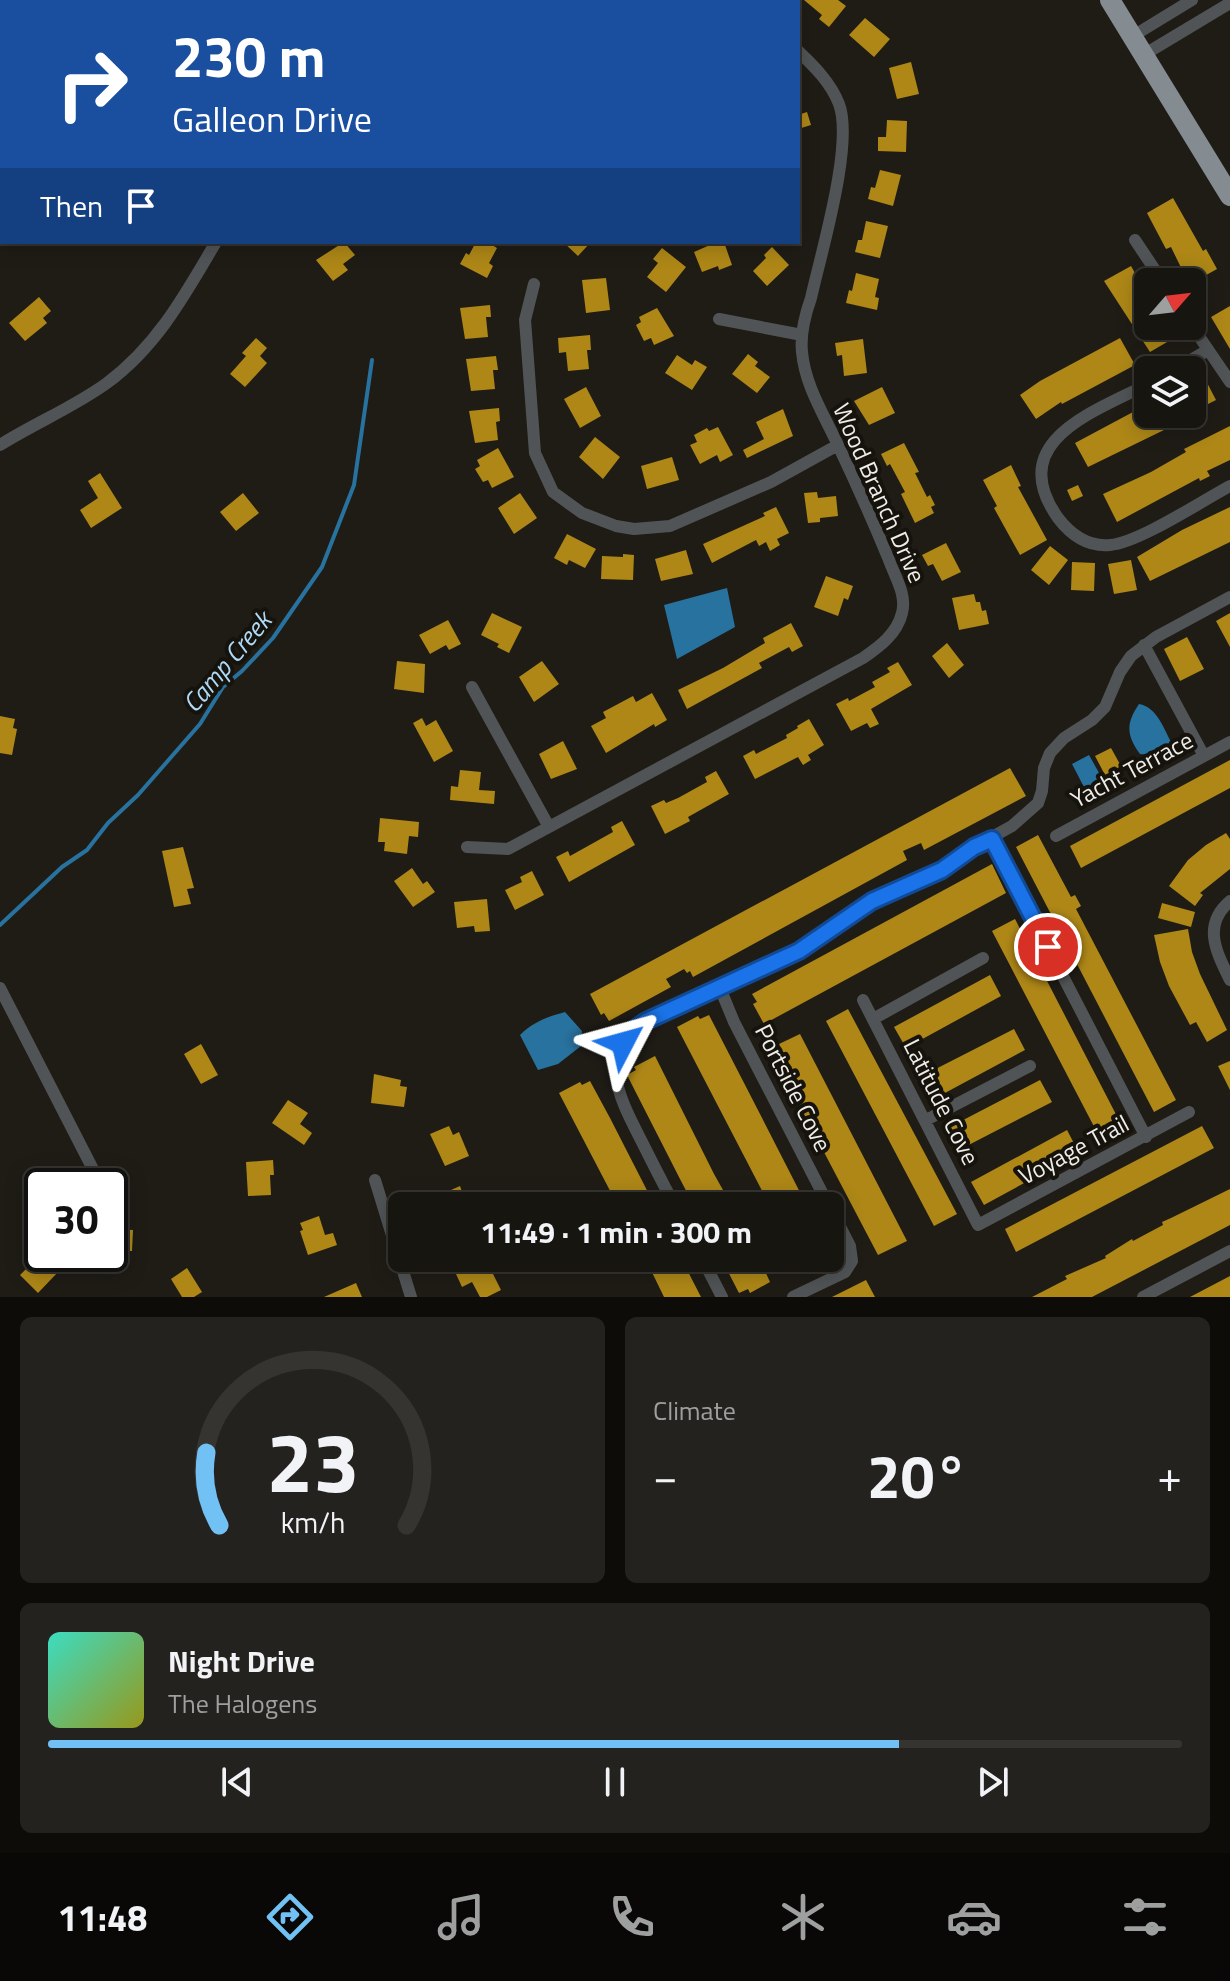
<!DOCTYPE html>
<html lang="en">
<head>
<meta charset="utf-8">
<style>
  :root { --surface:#171510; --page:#24221e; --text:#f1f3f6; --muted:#9e9f9f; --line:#363430; --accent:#72c1f5 }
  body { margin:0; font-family:"Titillium Web",sans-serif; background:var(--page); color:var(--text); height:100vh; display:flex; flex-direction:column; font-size:30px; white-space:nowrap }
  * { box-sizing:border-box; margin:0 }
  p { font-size:26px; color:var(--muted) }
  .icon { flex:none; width:44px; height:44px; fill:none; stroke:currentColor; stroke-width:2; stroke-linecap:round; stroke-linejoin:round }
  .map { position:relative; height:1297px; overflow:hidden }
  .panel { display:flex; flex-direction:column; gap:20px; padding:20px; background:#0d0c09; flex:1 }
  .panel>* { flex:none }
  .top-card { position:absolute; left:0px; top:0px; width:800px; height:244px; box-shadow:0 4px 20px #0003,0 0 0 2px var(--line); background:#1a4fa0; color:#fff; overflow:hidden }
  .needle { width:52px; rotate:62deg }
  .buttons { position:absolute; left:1134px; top:268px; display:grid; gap:16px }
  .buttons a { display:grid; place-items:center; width:72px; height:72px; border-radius:12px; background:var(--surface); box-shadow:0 4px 20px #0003,0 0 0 2px var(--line); font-size:40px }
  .speed { position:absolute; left:24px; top:1168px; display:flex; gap:16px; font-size:40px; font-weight:700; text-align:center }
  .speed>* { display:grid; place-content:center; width:104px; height:104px; border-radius:50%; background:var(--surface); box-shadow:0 4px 20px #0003,0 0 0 2px var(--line); line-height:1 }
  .speed .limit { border:4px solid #111; border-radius:12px; background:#fff; color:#111 }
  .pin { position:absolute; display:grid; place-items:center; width:68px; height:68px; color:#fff; margin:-34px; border:4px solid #fff; border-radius:50%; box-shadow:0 2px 8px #0007 }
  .me { position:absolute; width:88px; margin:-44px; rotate:51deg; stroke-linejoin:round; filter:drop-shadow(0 0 6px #0008) }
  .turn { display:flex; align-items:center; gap:28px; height:168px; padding:0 40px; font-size:36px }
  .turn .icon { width:104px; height:104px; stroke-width:2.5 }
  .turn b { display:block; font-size:56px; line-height:68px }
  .then { display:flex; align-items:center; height:76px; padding:0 40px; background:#0003; gap:16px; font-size:30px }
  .big { font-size:60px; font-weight:700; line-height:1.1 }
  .panel .card { flex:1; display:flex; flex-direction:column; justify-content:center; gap:12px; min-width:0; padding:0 28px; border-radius:12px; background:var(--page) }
  .panel .dial { align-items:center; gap:0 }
  .dial svg { height:208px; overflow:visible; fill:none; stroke:var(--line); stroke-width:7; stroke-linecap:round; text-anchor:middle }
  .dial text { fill:var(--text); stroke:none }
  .song { display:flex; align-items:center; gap:24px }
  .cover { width:96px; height:96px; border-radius:12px; background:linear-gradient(135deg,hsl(170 70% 55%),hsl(60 70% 35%)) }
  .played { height:8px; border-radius:4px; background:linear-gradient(90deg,var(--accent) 75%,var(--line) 75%) }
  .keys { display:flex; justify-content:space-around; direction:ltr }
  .heat { display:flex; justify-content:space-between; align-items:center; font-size:44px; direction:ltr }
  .panel .tiles { flex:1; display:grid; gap:20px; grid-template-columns:1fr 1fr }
  .card:last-child { grid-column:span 2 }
  .trip { position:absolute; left:388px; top:1192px; width:456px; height:80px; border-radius:12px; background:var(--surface); box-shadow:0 4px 20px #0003,0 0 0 2px var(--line); font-weight:700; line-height:80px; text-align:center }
  .dock { display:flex; height:128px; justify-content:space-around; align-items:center; background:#090806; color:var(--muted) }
  .dock .icon { width:56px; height:56px }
  .dock .active { color:var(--accent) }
  .dock b { font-size:36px; color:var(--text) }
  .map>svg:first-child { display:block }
</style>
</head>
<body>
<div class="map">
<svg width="1230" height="1297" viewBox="0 0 1230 1297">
  <rect width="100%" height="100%" fill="#1f1c16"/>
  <path fill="#28729f" d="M727 588 735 627 677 659 664 605Z
    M1139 704C1157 707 1164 729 1172 744 1161 754 1155 756 1140 754 1126 735 1126 723 1139 704Z
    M1089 755 1103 780 1085 789 1072 764Z
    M565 1012 582 1031 581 1046 558 1064 538 1070 520 1035C533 1022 547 1017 565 1012Z"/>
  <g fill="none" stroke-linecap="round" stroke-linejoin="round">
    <path stroke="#28729f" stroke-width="4" d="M0 925 62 867 87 850 108 823 138 795 200 724 223 687 242 671 273 638 322 567 354 485 372 360"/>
  </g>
  <path fill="#ae8717" d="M804 0H838L846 6 829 27 819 19 822 15Z
    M865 18 890 39 874 57 849 35Z
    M911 62 919 94 897 99 889 68Z
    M807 112 811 125 798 129V115Z
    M887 120 907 121 906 152 878 151V137H886Z
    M880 170 901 175 893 206 868 199 871 187 875 188Z
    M1173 198 1203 251 1206 249 1217 269 1192 283 1188 282 1171 247 1166 249 1147 213Z
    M866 221 888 226 880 258 855 252 858 240H862Z
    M344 242 355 255 343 264 348 270 333 281 316 260Z
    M476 242H487L497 248 489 263 493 266 487 278 460 264 466 253 469 255Z
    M563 242H591L578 256Z
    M709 242H724L732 265 719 270 718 266 702 272 694 252 710 245Z
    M772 247 789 265 767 286 753 271 766 258 764 255Z
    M662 248 686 267 666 292 647 277 658 263 653 259Z
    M1131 266 1148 296V326H1167L1174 338 1150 352 1104 281Z
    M856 273 879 279 875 297 879 298 877 310 846 303 849 290 852 291Z
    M606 278 610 310 586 313 582 280Z
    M39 297 51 311 43 318 47 323 25 341 9 323Z
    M490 305 491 317H486L488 337 465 339 460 308Z
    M1230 306V349L1211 317Z
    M657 308 674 336 654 345 651 338 644 341 636 325 641 322 639 317Z
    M590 335 591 350H587L589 369 568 371 566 352 559 353 558 338Z
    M256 338 267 348 260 356 267 363 245 387 230 374 246 356 242 353Z
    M1120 338 1135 365 1062 404 1061 402 1036 419 1020 395 1040 381Z
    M863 339 867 373 844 376 842 355 837 356 835 343Z
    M748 354 758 362 755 366 770 377 757 393 732 374Z
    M677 355 692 365 695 360 707 367 692 390 665 373Z
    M496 356 498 370H493L495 389 471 391 466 359Z
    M1203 375 1216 400 1192 412V381Z
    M586 387 601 416 580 428 564 399Z
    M882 387 895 413 869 425 854 401Z
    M1148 404V414H1188L1162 428 1164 430 1088 467 1075 443Z
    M499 408 500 421 496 422 498 440 475 443 469 411Z
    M783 409 793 436 747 458 743 450 764 439 756 422Z
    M1230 426V460L1207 471 1210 476 1200 481 1199 478 1117 522 1103 494 1151 472 1186 452 1184 449Z
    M718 427 733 455 720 462 717 455 700 464 690 445 697 442 694 435 707 428 709 431Z
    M595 437 620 457 603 479 579 457Z
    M904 443 919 472 915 473 927 497 930 495 935 505 931 507 934 513 915 523 901 494 905 492 890 464 887 466 881 454Z
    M498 448 514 477 492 488 488 480 483 482 475 469 480 466 477 460Z
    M672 457 679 480 647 489 641 466Z
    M1011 465 1021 486 1018 487 1047 540 1020 555 994 508 997 506 983 480Z
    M100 473 122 508 91 528 80 510 98 498 88 481Z
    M1078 485 1083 496 1072 501 1067 490Z
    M817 492 818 498 836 496 838 516 820 518V522L808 523 804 493Z
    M243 493 259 513 236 531 220 512Z
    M520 493 537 518 514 534 498 508Z
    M776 507 789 533 777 539 780 545 770 551 766 542 759 546 756 540 712 563 703 544 765 516 763 513Z
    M1230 507V542L1150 581 1137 557 1182 530Z
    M567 534 596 549 585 568 569 560 567 565 554 558Z
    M946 543 961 572 942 581 933 564 928 566 922 555Z
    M1050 546 1068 560 1049 585 1031 570Z
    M686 550 693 574 661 581 655 559Z
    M623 554 634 555 633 580 601 579 602 556 623 557Z
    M1131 560 1137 590 1114 594 1108 564Z
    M1072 562 1095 563 1094 591 1071 590Z
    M826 576 853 586 848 600 844 598 838 616 814 607Z
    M974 594 976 602H980L982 611 986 610 989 624 959 630 952 598Z
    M492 613 522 627 509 653 497 647 499 644 481 635Z
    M1230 613V647L1216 621Z
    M448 620 461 644 449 650 446 645 430 654 419 635Z
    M791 623 803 646 792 652 789 647 759 663 762 668 687 709 678 690 723 668 765 643 763 638Z
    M1187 637 1204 669 1180 681 1164 649Z
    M947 643 964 665 949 678 932 656Z
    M397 661 425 664 424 693 394 689Z
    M542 661 559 684 534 702 519 677Z
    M898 662 912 685 871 709 879 724 870 728 867 723 851 731 836 704 848 698 849 701 875 687 872 682 890 672 887 668Z
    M652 693 667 720 655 727 654 724 606 753 591 726 606 718 603 712 633 696 636 702Z
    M0 716 15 719 13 728 17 729 12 755 0 753Z
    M422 718 426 726 436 720 453 751 434 762 413 723Z
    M809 719 824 745 808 755 811 760 803 765 798 757 755 779 743 756 754 750 756 754 787 738 786 735 798 728 797 726Z
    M563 741 577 769 551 779 539 754Z
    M1111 748 1121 766 1105 775 1095 756Z
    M1230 760V788L1081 868 1070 846Z
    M1010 768 1026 796 924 850 921 843 903 851 907 860 693 977 690 971 687 973 684 969 666 979 671 987 609 1021 604 1013 601 1015 590 994Z
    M460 770 481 772 479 790 495 791 494 804 450 800 451 786 458 787Z
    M716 771 729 794 688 817 690 821 665 834 651 806 664 800 666 803 678 798 707 782 705 777Z
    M380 818 419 822 418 837 409 836 407 854 384 851 385 842H378Z
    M622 821 635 845 569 882 556 857 568 851 570 856 613 832 611 827Z
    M1226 833 1230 839V869L1200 893 1203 895 1195 906 1169 886 1188 860 1206 845Z
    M1038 835 1071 897 1075 895 1081 906 1076 909 1176 1100 1154 1112 1016 847Z
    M183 847 194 888 187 889 191 904 174 907 162 851Z
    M992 864 1006 893 764 1024 753 1004 757 1002 752 994Z
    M412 868 423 884 427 881 435 892 413 907 394 881Z
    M532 871 544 895 515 910 505 890 522 882 520 877Z
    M487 899 490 931 475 932 474 926 457 928 454 902Z
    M1162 903 1195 912 1191 927 1158 918Z
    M1015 919 1122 1126 1100 1138 992 931Z
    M1188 929 1192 952 1200 974 1227 1030 1207 1042 1196 1022 1190 1025 1169 986 1160 962 1154 935Z
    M990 975 1001 996 906 1048 894 1027Z
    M848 1009 957 1214 934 1226 826 1021Z
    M709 1015 760 1114 807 1206H770L677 1027 698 1016 700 1019Z
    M1014 1029 1025 1050 930 1101 918 1078Z
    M800 1034 907 1241 878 1255 772 1053 781 1049 779 1044Z
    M201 1044 218 1075 201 1084 184 1054Z
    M655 1056 714 1174 732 1206H694L680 1179 627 1075 636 1070 634 1067Z
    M1230 1061V1090L1218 1066Z
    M374 1074 401 1080 400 1086 407 1087 404 1107 371 1103Z
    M1040 1080 1052 1102 955 1152 944 1130Z
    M590 1081 610 1118 655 1206H618L559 1093 580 1082 582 1085Z
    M288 1100 308 1113 300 1124 312 1133 304 1145 272 1123Z
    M449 1126 453 1135 459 1132 469 1156 445 1166 430 1134Z
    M1202 1126 1214 1148 1016 1252 1005 1229Z
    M1067 1130 1079 1153 984 1205 971 1182Z
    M273 1160 274 1175H270L271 1195 248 1196 246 1162Z
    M460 1186 467 1206H447L442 1194Z
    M1230 1189V1225L1092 1297H1032L1067 1279 1065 1276 1106 1258 1105 1256 1132 1239 1133 1241 1163 1225 1162 1222 1171 1218Z
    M319 1216 325 1235 333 1233 337 1245 308 1255 300 1231 303 1230 300 1223Z
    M110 1229 133 1230 132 1251H110Z
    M38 1248 60 1270 38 1293 20 1275 30 1265 25 1260Z
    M645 1258H681L701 1297H664Z
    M721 1258H759L770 1282 750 1293 748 1289 739 1293Z
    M798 1258H825L803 1269Z
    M494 1262 498 1271 493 1274 501 1290 487 1297H480L472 1282 462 1287 456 1274 478 1263 481 1269Z
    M187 1268 202 1292 194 1297H182L171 1279Z
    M1230 1276V1297H1190Z
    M866 1280 875 1297H832Z
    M356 1283 362 1297H324Z"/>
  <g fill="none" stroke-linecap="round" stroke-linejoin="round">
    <path stroke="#515456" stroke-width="6" d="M0 4 2 7"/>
    <path stroke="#515456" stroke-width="12" d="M729 0 732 2
      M561 2 563 0
      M1133 36 1192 0
      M1145 54 1230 3
      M1135 240 1163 282
      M534 284 525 320 535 453 553 492 582 513 616 526 634 529 670 526 771 482 838 445
      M719 319 802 335
      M1192 326 1230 382
      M1174 370 1208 350
      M1148 384C1094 412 1004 441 1058 518 1071 535 1088 547 1110 545 1138 543 1202 501 1230 486
      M0 445C35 423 74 407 107 383 157 346 185 295 216 242
      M1144 645 1204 756
      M472 687 549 827
      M1056 836 1230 742
      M992 839 1146 1137
      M467 847 508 849 549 827 863 658C879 647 897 634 902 613 907 595 895 577 889 560 873 521 855 481 837 443 823 413 805 385 802 352 800 333 805 315 811 298 821 253 854 144 839 104 831 83 814 66 798 51
      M1230 901C1202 925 1216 951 1230 980
      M0 988 98 1179
      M720 988 734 1022 829 1206
      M863 1000 978 1225 1189 1112
      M873 1019 983 958
      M926 1120 1030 1066
      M375 1180 411 1297
      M675 1206C663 1184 652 1162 641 1140 620 1099 594 1052 646 1021L799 951 872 901 942 870 974 847 1012 826 1038 803 1042 791 1044 768 1050 753 1064 738 1092 720 1105 707 1120 672 1131 656 1156 637 1230 597
      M702 1258 722 1297
      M793 1297 845 1272 852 1261 850 1246 830 1207
      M1143 1297 1230 1251"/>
    <path stroke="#858c91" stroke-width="20" d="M1110 0 1230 196"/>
  </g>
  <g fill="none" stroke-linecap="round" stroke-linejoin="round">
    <g stroke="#114b97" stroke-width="20">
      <path id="route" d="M623 1043 632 1031 646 1021 799 951 872 901 942 870 974 847 992 839 1048 947"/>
    </g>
    <use href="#route" stroke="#1a73e8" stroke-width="14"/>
  </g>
  <g text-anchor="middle" stroke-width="8" stroke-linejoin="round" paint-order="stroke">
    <g font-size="24" fill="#efede9" stroke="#16130d">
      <text transform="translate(879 493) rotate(66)" y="8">Wood Branch Drive</text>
      <text transform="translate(1132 770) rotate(-28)" y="8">Yacht Terrace</text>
      <text transform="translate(793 1088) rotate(63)" y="8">Portside Cove</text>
      <text transform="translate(941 1102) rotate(63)" y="8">Latitude Cove</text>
      <text transform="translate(1074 1150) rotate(-28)" y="8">Voyage Trail</text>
    </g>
    <g font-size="26" font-style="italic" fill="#aedaf8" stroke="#16130d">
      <text transform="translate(227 662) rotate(-50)" y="9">Camp Creek</text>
    </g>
  </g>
</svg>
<div class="buttons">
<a><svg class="needle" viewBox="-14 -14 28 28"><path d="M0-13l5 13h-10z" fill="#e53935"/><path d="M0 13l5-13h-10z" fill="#9e9f9f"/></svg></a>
<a><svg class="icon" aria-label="layers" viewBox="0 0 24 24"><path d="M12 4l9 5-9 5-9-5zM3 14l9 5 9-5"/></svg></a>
</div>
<div class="speed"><div class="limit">30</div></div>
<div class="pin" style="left:1048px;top:947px;background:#d93025"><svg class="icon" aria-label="arrive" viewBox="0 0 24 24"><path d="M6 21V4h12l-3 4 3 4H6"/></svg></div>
<svg class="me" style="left:623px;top:1043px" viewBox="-20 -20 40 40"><path d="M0-17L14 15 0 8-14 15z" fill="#1a73e8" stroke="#fff" stroke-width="4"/></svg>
<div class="trip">11:49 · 1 min · 300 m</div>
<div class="top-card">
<div class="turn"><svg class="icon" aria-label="right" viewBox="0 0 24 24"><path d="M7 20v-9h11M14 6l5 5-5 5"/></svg><div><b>230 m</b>Galleon Drive</div></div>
<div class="then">Then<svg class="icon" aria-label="arrive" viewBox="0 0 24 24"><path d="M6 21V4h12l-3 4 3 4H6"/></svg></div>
</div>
</div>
<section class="panel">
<div class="tiles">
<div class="card dial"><svg viewBox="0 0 100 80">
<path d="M14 69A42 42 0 1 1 86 69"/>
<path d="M14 69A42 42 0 0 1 9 41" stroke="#72c1f5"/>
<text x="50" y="56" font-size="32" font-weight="700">23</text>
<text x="50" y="72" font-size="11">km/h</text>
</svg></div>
<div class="card"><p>Climate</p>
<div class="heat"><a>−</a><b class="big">20°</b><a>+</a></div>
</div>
<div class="card">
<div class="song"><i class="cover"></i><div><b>Night Drive</b><p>The Halogens</p></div></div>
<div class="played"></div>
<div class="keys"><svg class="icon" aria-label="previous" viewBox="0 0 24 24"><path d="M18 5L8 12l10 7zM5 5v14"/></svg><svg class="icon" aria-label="pause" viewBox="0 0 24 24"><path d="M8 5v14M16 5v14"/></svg><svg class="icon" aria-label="next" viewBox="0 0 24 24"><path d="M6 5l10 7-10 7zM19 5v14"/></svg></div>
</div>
</div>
</section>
<nav class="dock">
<b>11:48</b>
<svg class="icon active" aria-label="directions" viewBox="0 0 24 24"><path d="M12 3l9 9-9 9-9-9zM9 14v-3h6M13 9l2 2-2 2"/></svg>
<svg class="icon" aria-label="music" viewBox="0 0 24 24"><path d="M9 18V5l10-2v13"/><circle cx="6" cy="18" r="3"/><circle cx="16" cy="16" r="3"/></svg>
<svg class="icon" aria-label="phone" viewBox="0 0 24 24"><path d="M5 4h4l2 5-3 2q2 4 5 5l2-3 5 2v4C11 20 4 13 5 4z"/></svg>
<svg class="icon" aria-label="climate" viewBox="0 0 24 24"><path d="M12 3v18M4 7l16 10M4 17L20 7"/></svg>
<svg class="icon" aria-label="car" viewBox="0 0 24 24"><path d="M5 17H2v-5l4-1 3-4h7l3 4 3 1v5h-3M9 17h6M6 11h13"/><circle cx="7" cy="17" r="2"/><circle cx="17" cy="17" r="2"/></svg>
<svg class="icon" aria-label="filters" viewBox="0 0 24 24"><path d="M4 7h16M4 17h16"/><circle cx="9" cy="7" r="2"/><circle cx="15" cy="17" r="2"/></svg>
</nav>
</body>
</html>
